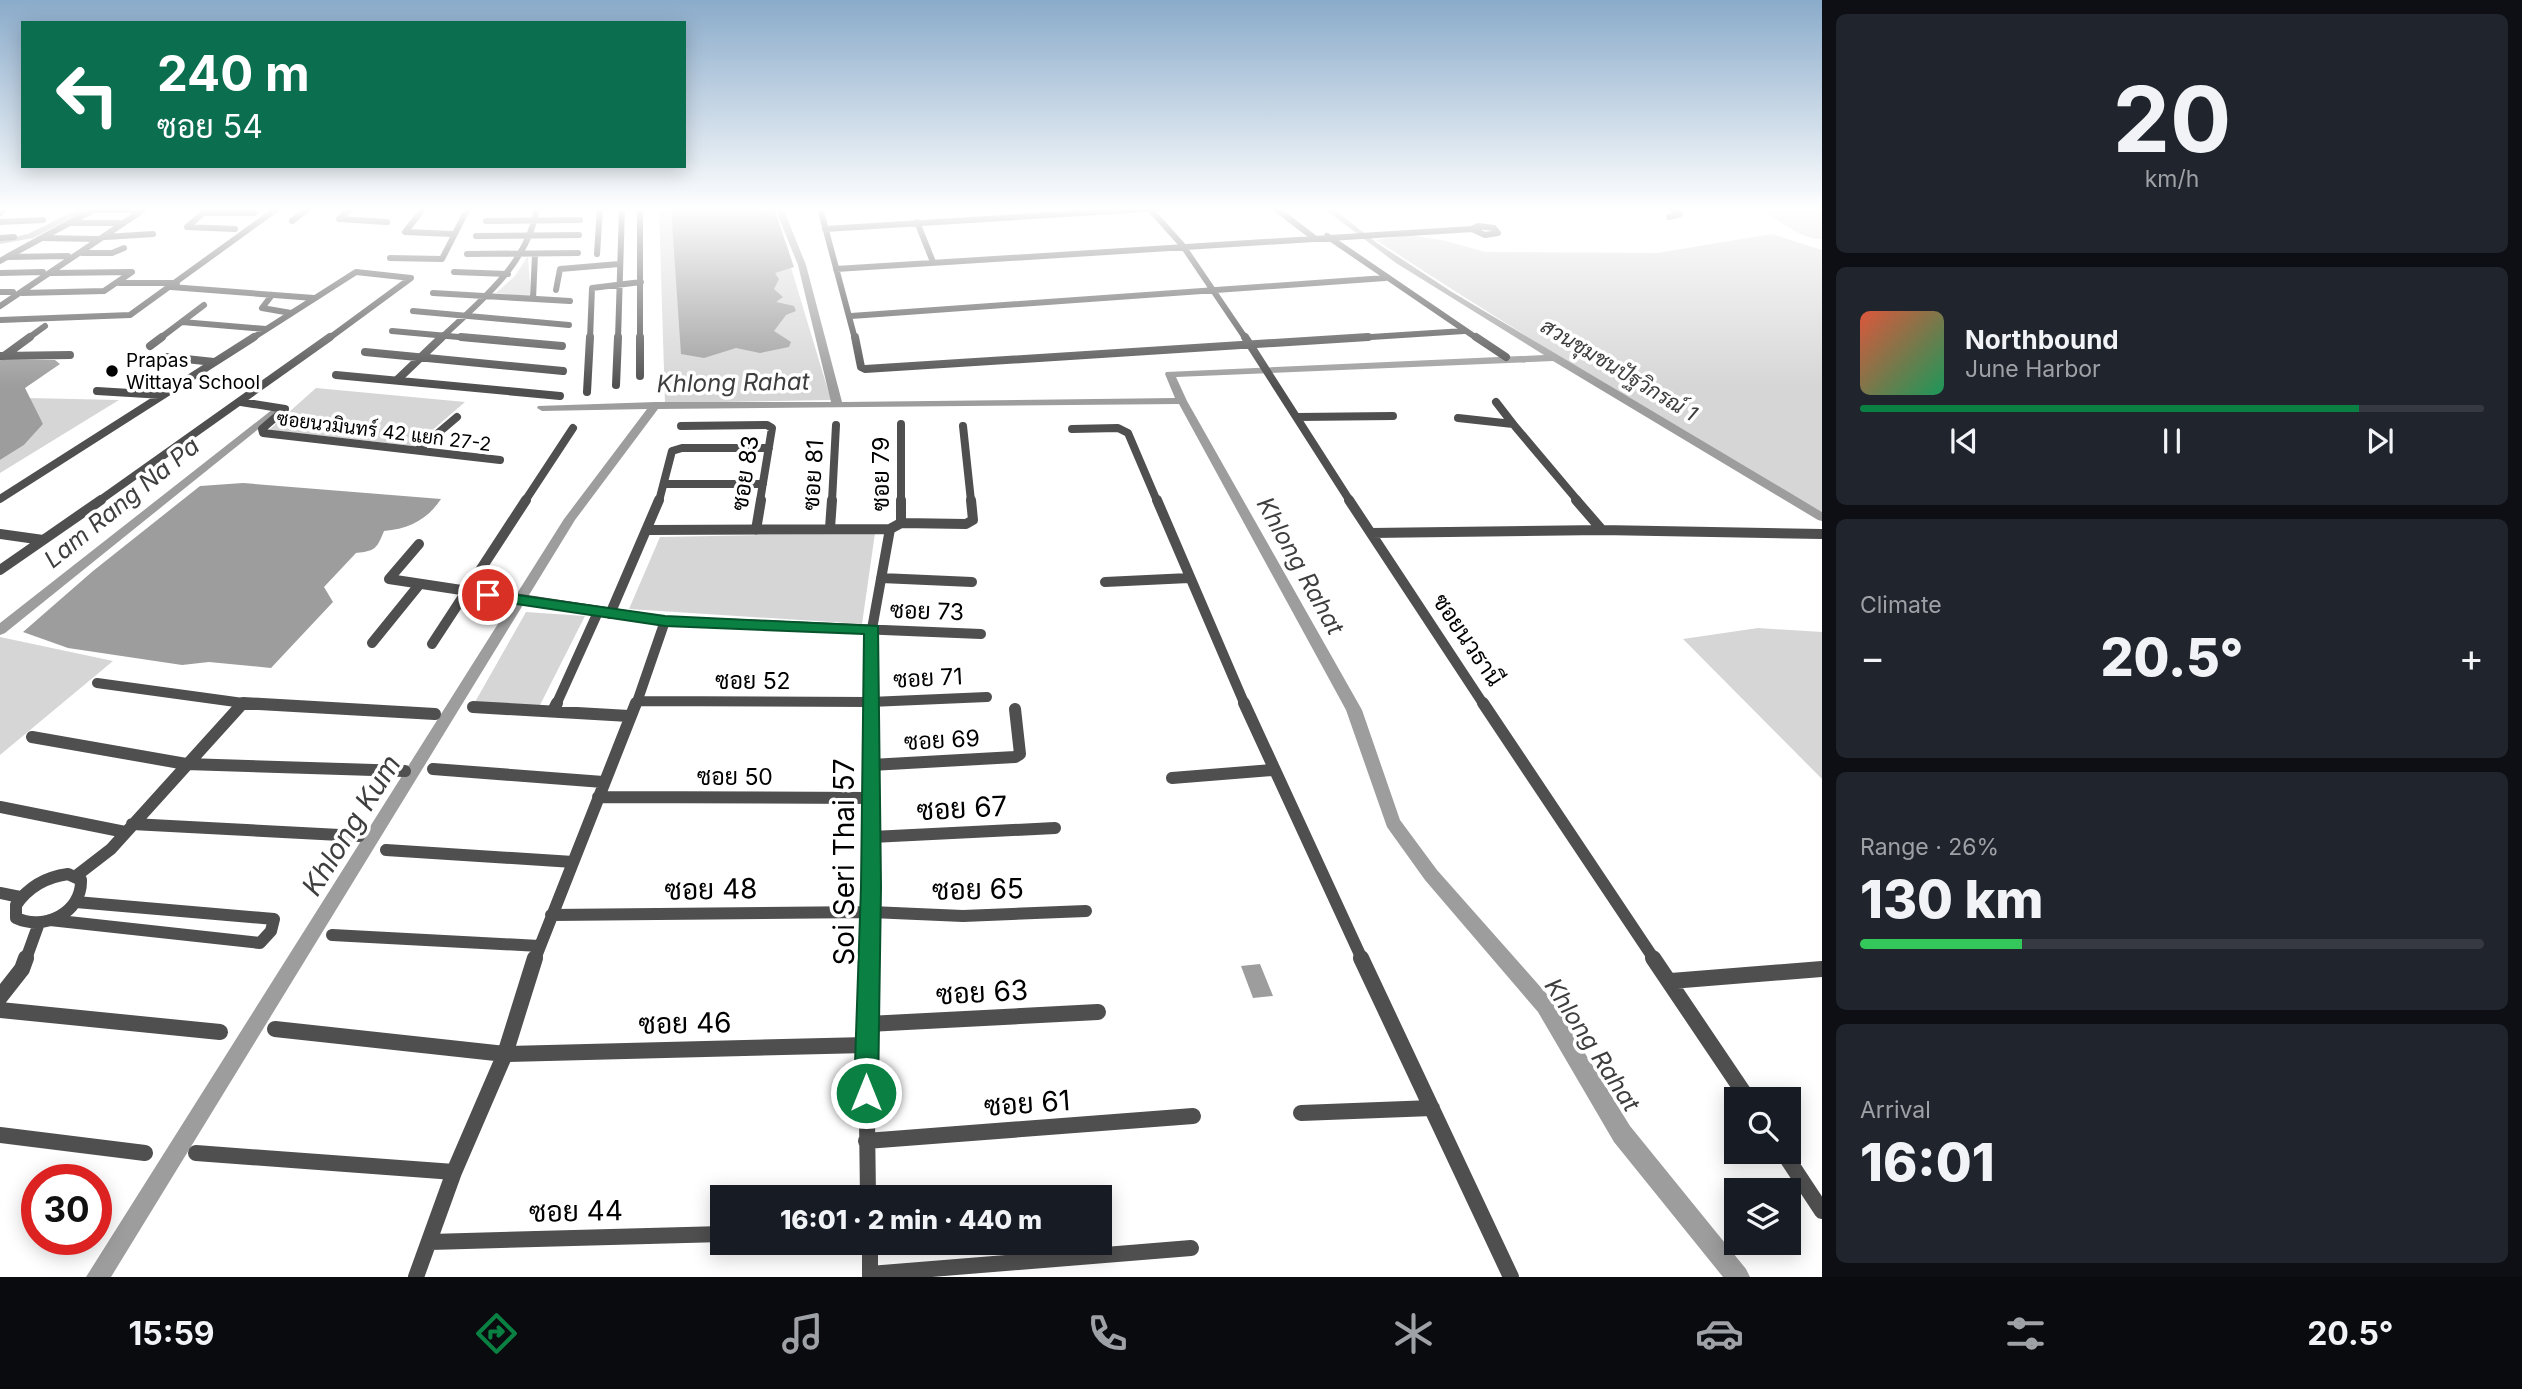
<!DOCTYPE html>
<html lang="en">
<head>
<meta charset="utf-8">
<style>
  :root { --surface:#171b24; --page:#20242c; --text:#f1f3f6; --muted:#9ea1a6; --line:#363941; --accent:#0b8043 }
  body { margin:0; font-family:Inter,Sarabun,sans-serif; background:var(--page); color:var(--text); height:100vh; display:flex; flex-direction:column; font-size:26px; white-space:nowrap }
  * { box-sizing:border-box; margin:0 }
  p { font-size:23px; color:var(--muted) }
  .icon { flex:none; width:38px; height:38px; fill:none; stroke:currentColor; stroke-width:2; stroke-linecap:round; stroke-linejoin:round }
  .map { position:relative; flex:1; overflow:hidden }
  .side { display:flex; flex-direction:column; gap:14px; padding:14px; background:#0d0f14; width:700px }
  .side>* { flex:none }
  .hud { position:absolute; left:21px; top:21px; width:665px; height:147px; border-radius:0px; box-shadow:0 4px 18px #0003; background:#0b6e4f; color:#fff; overflow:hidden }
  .controls { position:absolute; left:1724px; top:1087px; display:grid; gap:14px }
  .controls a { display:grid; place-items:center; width:77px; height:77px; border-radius:0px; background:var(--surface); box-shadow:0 4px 18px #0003; font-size:35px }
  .speed { position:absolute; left:21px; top:1164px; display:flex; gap:14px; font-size:35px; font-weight:700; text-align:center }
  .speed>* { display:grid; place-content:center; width:91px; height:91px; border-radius:50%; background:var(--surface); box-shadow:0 4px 18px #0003; line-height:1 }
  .speed .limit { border:10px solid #d22; background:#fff; color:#111 }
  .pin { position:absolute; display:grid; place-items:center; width:60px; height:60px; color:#fff; margin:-30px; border:4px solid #fff; border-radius:50%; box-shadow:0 2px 7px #0007 }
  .me { position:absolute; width:77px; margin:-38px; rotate:0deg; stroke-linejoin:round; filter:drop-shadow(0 0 5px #0008) }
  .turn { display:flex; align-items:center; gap:24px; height:147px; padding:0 21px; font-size:32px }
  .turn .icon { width:91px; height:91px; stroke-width:2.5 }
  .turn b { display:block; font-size:49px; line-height:60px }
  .big { font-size:52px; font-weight:800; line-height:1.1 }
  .side .card { flex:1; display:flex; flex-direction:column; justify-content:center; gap:10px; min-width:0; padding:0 24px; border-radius:10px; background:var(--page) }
  .side .dial { align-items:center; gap:0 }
  .dial b { font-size:91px; line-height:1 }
  .song { display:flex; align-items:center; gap:21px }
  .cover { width:84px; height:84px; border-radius:10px; background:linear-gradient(135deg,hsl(10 70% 55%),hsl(150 70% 35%)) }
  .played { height:7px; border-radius:4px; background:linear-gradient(90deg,var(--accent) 80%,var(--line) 80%) }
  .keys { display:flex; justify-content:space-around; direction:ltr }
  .heat { display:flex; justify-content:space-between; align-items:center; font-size:38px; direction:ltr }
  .charge { height:10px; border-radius:5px; background:linear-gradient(90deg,#34c759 26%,var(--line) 0) }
  .trip { position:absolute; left:710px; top:1185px; width:402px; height:70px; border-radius:0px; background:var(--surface); box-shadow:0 4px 18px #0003; font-weight:800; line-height:70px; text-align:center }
  .menu { display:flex; height:112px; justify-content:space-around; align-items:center; background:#090b0e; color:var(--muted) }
  .menu .icon { width:49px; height:49px }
  .menu .on { color:var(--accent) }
  .menu b { font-size:32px; color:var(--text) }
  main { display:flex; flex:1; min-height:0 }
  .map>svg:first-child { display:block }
</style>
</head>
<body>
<main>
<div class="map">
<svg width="1822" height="1277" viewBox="0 0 1822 1277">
  <rect width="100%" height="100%" fill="#fff"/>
  <path fill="#d6d6d6" d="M659 208H773L831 400 665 403Z
    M1760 208H1822V239C1801 240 1777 219 1760 208Z
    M1772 234 1822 250V512C1671 425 1522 336 1376 240L1407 235 1442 240 1486 252 1657 253Z
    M528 256 531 296 496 293 515 276Z
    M316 388 465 402 414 446 269 430Z
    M27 398 119 400 0 473V460L24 445 43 424Z
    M875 533 862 624 629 609 660 537Z
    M526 612 585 616 539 707 475 702Z
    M1758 628 1822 632V779L1683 639Z
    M0 637 113 661 0 755Z"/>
  <path fill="#9d9d9d" d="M671 208H773L775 211 794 267 775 273 779 279 774 289 783 297 776 302 794 306 796 311 786 315 774 331 791 342 789 347 760 353 736 348 704 358 681 354Z
    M0 360H55L60 364 25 388 43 424 24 445 0 460Z
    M243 483 441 499C428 519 409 529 384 531 377 548 376 551 356 553L324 587 333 602 271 668 209 662 182 665 68 648 23 632 93 571 200 486Z
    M1260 964 1273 996 1253 998 1241 966Z"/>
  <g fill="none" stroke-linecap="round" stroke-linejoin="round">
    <path fill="#9d9d9d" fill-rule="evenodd" d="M80 208H90L33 238 0 244V240L28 234Z
      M775 208H783L806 265 842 402 1175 398 1165 374 1166 372 1544 355 1396 263 1323 208H1332L1377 243 1452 292 1822 512V521L1818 520 1553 361 1176 377 1187 401 1362 710 1400 820 1437 870 1552 1000 1630 1126 1746 1269 1750 1277H1723L1614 1142 1538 1012 1425 880 1387 827 1346 710 1179 404 658 409 575 520 111 1277H86L564 519 647 409 542 411 537 408 538 406 656 402H831L798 265Z
      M273 409 277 410V414L5 633 0 635V623Z"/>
    <path stroke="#4f4f4f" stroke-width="6" d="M209 208 187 227 235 229
      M352 208 339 219 387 222
      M424 208 405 232 454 234
      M820 208 855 339
      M1149 208 1183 246 1246 339
      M1275 208 1313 237
      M0 213 6 208
      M203 213H254
      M640 213V339
      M1669 217 1680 214 1671 208
      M292 221 309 208
      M486 221 580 220
      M0 222 43 220
      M917 222 933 262
      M71 223H119
      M1478 226 1494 228 1498 233 1485 235 1472 229Z
      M825 229 1160 208
      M476 236 579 235
      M1327 236 1478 339
      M105 237 153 234
      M0 238 14 237
      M43 238 97 239
      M82 253H112L124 248
      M467 254 578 253
      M597 254 600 208
      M7 257 93 210H136
      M390 258 442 259 468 208
      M0 261 7 257 68 256
      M836 269 1472 229
      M454 272 508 274
      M0 273 43 272
      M119 283H177
      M171 287 314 298
      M556 290 560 269 619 264
      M0 292H13
      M22 293 104 291 132 272 51 273
      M433 293 570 301
      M272 295 262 308 291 313
      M533 299 535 254
      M0 306 146 208
      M413 311 569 325
      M851 316 1385 278
      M0 320 130 315 278 208
      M182 322 266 329
      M392 331 481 339
      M27 339 45 326
      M159 339 204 305
      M251 339 356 272 411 278 328 339
      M440 339C479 302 528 265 537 208
      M590 339 592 288 641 282
      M618 339 622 208
      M1340 339 1464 331"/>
    <path stroke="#4f4f4f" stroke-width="8" d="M461 337 562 346
      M640 337V376
      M855 337 861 367 865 369 1368 337
      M1245 337 1350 501
      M1476 337 1506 357
      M150 346 162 337
      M365 352 563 371
      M0 356 70 355
      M4 356 30 337
      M167 357 214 362
      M336 375 560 396
      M397 380 442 337
      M616 385 618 337
      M97 391 163 395
      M587 392 590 337
      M241 402 285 409 262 429 263 433 500 460
      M1496 402 1513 424
      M1297 417 1393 416
      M1458 418 1513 424 1578 501
      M901 424V501
      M681 426 767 425 772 428 760 501
      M963 426 971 501
      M1072 429 1118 428 1128 433 1157 501
      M418 450 457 417
      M666 484H763
      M0 499 254 337
      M99 501 330 337
      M525 501 573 428
      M659 501 672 451 682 448H769
      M832 501 836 425"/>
    <path stroke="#4f4f4f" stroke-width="10" d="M901 500V523
      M1157 500 1245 705
      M1349 500 1484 705
      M1576 500 1602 530
      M830 528 832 500
      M890 529 901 523 966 524 973 520 971 500
      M649 530 890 529
      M756 530 761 500
      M1371 533 1602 530 1822 534
      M0 534 43 540
      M419 544 389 579 665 621 981 634
      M0 570 101 500
      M881 578 972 582
      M1105 582 1189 578
      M610 614 659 500
      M372 643 419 585
      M432 644 526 500
      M97 683 243 703
      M637 701 870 702 987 697
      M241 705H273
      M556 705 598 612
      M636 705 665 621
      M872 705V629L890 529"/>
    <path stroke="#4f4f4f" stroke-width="12" d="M1244 703 1362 959
      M1483 703 1654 959
      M473 707 629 716
      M553 711 557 703
      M32 737 186 764 405 771
      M871 765 1015 757 1020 754 1015 709
      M433 769 603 782
      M1172 778 1273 770
      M598 797 872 798
      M0 807 125 832
      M132 824 359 836
      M872 837 1055 828
      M386 850 573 862
      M68 874 81 880C82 913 44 931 16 918V905C29 886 46 877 68 874Z
      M76 876 111 849 243 703 435 714
      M0 893 20 897
      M551 915 871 912 963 916 1086 911
      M50 920 260 943 271 931 274 919 76 902
      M332 935 539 946
      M26 959 39 923
      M535 959 636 703
      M869 959 872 703"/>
    <path stroke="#4f4f4f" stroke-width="16" d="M1361 958 1511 1277
      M1653 958 1748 1099
      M1671 981 1822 969
      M0 997 22 969 26 958
      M0 1010 220 1032
      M868 1024 1098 1012
      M275 1029 505 1054 866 1045
      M1301 1113 1432 1108
      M0 1135 145 1153
      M866 1141 1193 1116
      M1783 1152 1822 1211
      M196 1153 454 1172
      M868 1197 866 1045 869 958
      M430 1242 723 1234
      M870 1242V1277
      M870 1274 1191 1248
      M416 1277 454 1172 505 1054 535 958"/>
  </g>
  <linearGradient id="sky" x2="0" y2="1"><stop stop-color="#8aabca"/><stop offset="0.54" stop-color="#fff"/><stop offset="1" stop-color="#fff" stop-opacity="0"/></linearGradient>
  <rect width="1822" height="387" fill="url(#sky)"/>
  <path fill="#0b8043" stroke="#07532c" stroke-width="2" d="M488 591 665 616 878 626 881 887 878 1093 874 1101 866 1105 858 1101 854 1093 861 887 864 634 665 626 483 599 480 595Z"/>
  <circle fill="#000" stroke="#fff" stroke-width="2.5" cx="112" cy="371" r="7"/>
  <g text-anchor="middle" stroke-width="7" stroke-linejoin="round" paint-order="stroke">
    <g font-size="19" fill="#000" stroke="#fff" text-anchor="start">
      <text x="126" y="367">Prapas<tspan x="126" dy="22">Wittaya School</tspan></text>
    </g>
    <g font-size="19" fill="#000" stroke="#fff">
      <text transform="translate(384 431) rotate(7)" y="7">ซอยนวมินทร์ 42 แยก 27-2</text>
    </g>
    <g font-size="21" font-style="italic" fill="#3e3e3e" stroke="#fff">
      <text transform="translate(1619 370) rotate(31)" y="7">สวนชุมชนปัฐวิกรณ์ 1</text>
    </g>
    <g font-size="23" fill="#000" stroke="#fff">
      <text transform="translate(745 473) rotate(-81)" y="8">ซอย 83</text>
      <text transform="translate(881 474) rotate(-90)" y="8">ซอย 79</text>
      <text transform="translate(813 475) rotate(-86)" y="8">ซอย 81</text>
      <text transform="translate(927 611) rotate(2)" y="8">ซอย 73</text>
      <text transform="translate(1468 640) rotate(56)" y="8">ซอยนวธานี</text>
      <text transform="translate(928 678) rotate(-3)" y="8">ซอย 71</text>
      <text x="753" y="689">ซอย 52</text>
      <text transform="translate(942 740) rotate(-3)" y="8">ซอย 69</text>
      <text x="735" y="785">ซอย 50</text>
    </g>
    <g font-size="24" font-style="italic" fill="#3e3e3e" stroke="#fff">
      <text transform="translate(733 383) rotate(-1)" y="8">Khlong Rahat</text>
      <text transform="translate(122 503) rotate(-39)" y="8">Lam Rang Na Pa</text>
      <text transform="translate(1300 566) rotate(61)" y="8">Khlong Rahat</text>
      <text transform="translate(1592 1045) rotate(57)" y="8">Khlong Rahat</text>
    </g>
    <g font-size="28" fill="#000" stroke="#fff">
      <text transform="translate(962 808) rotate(-3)" y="10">ซอย 67</text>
      <text transform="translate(844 862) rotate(-90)" y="10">Soi Seri Thai 57</text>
      <text transform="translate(711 889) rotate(-1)" y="10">ซอย 48</text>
      <text transform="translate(978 889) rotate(-1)" y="10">ซอย 65</text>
      <text transform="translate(982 992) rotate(-3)" y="10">ซอย 63</text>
      <text transform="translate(685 1023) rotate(-1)" y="10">ซอย 46</text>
      <text transform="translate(1027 1103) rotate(-4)" y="10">ซอย 61</text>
      <text transform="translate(576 1211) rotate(-1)" y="10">ซอย 44</text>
    </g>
    <g font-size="28" font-style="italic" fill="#3e3e3e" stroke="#fff">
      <text transform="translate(351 825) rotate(-58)" y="10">Khlong Kum</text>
    </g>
  </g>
</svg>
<div class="controls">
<a><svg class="icon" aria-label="search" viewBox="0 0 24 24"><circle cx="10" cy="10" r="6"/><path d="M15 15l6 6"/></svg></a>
<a><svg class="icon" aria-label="layers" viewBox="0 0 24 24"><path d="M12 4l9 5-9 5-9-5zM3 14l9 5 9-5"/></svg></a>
</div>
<div class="speed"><div class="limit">30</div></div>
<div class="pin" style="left:488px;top:595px;background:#d93025"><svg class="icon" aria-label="arrive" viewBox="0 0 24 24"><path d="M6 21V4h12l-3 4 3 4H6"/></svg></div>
<svg class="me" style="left:866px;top:1093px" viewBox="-20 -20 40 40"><circle r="17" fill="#0b8043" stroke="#fff" stroke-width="3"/><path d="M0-11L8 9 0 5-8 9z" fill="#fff"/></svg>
<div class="trip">16:01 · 2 min · 440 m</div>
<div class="hud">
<div class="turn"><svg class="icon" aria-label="left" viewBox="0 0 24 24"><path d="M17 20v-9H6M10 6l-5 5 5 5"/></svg><div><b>240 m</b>ซอย 54</div></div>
</div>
</div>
<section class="side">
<div class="card dial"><b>20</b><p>km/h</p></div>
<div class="card">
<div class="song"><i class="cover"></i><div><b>Northbound</b><p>June Harbor</p></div></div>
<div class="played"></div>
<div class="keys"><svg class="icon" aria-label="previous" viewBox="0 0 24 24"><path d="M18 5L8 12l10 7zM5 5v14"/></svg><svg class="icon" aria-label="pause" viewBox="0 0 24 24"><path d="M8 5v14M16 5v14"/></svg><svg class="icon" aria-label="next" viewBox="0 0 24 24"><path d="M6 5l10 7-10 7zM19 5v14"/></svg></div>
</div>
<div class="card"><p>Climate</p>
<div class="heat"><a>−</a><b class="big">20.5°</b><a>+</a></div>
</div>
<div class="card"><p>Range · 26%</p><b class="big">130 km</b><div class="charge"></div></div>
<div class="card"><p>Arrival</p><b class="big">16:01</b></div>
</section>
</main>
<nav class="menu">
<b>15:59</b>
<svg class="icon on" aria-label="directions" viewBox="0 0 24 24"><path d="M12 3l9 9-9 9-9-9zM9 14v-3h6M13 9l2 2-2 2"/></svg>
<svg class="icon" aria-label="music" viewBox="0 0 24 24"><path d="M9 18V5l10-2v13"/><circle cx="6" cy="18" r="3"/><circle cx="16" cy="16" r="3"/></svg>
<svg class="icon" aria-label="phone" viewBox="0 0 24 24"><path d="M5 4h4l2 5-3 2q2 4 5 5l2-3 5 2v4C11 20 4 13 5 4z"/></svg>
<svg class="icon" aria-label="climate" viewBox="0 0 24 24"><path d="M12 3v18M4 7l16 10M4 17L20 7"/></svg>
<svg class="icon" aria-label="car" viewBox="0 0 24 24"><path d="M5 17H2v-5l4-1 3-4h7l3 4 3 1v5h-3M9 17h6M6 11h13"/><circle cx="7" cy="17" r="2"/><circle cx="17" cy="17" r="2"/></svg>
<svg class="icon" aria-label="filters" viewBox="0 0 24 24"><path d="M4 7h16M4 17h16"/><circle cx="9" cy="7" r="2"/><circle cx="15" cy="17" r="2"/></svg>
<b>20.5°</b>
</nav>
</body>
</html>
